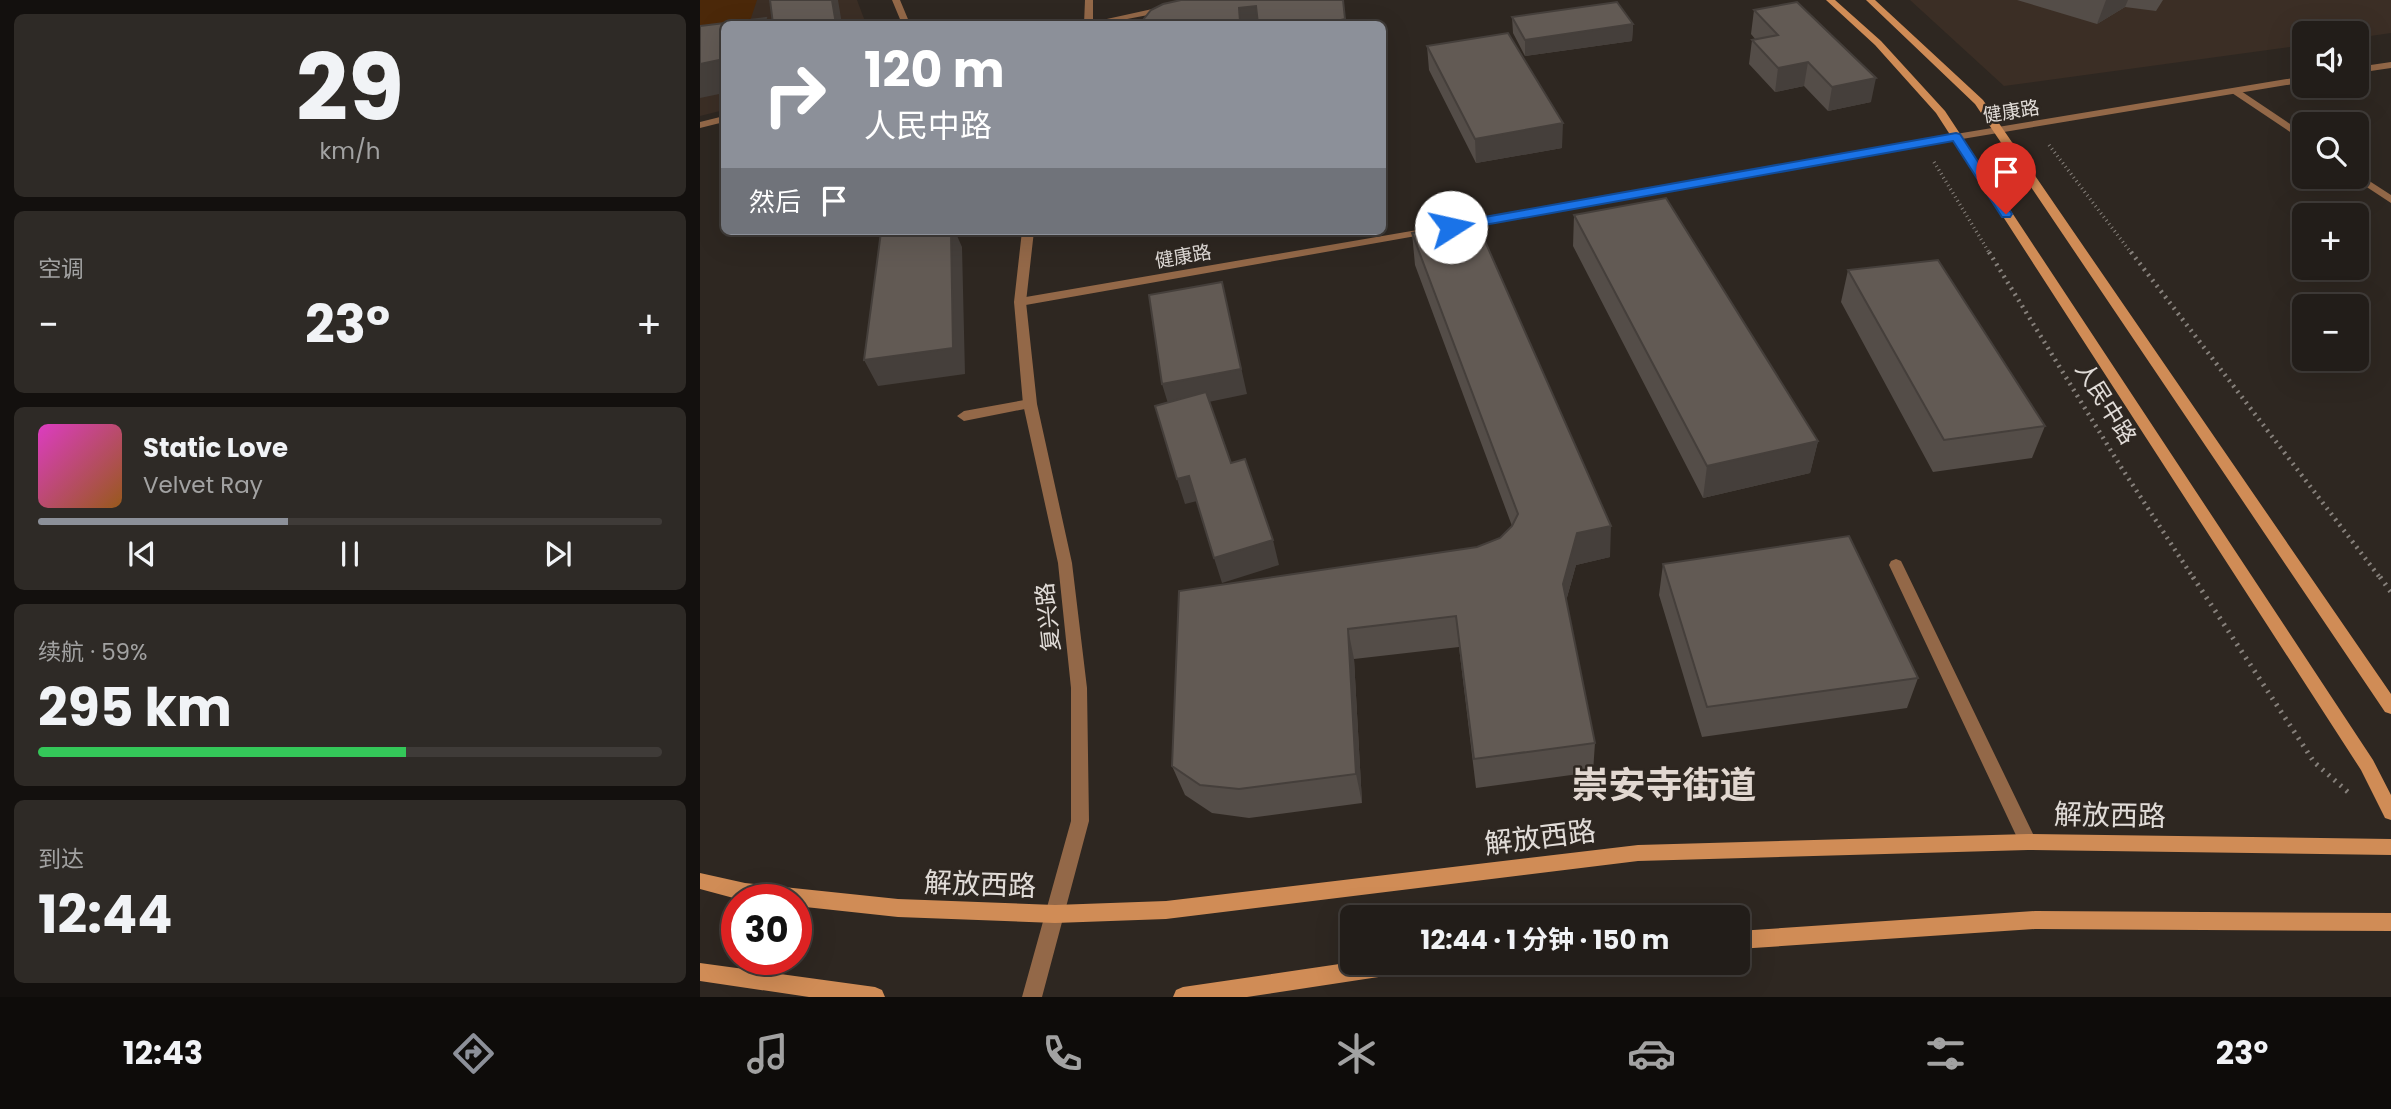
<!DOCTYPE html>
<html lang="zh">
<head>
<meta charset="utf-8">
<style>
  :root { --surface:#221d19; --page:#2e2a26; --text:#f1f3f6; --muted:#a2a2a2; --line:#3f3b38; --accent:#8c9099 }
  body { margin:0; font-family:Poppins,"Noto Sans SC",sans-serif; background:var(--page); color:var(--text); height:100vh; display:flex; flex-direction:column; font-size:26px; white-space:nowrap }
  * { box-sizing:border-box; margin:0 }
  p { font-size:23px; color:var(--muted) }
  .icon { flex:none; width:38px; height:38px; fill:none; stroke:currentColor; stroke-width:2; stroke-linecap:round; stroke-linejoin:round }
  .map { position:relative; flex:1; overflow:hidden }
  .panel { display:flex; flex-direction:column; gap:14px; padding:14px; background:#13100e; width:700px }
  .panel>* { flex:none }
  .top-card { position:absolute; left:21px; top:21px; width:665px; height:214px; border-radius:10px; box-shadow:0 7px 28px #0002,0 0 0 2px var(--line); background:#8c9099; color:#fff; overflow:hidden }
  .buttons { position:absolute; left:1592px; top:21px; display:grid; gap:14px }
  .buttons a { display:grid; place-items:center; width:77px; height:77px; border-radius:10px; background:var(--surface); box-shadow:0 7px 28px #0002,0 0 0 2px var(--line); font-size:35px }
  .speed { position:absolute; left:21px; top:884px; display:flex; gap:14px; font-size:35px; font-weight:700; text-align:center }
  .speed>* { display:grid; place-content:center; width:91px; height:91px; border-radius:50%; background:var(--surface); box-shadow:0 7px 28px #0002,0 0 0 2px var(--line); line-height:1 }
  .speed .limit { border:10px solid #d22; background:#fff; color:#111 }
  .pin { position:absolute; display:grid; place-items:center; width:60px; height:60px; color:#fff; margin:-72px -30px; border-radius:50% 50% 50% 0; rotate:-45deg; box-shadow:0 0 7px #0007 }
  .pin .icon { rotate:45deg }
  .me { position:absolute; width:77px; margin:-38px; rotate:80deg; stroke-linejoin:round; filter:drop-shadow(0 0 5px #0008) }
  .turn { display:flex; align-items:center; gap:24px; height:147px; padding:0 28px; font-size:32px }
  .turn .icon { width:91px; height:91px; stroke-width:2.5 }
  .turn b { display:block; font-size:49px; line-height:60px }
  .then { display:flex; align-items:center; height:66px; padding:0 28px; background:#0003; gap:14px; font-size:26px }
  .big { font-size:52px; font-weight:700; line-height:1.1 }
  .panel .widget { flex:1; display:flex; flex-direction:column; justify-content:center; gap:10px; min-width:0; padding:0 24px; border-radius:10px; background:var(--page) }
  .panel .dial { align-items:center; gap:0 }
  .dial b { font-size:91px; line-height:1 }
  .song { display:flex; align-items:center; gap:21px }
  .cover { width:84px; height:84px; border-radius:10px; background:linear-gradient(135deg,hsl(310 70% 55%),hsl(30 70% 35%)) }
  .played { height:7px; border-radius:4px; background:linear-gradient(90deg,var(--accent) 40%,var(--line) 40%) }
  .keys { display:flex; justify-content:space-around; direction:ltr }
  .heat { display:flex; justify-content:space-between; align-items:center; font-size:38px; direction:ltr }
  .charge { height:10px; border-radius:5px; background:linear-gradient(90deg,#34c759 59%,var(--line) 0) }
  .trip { position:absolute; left:640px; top:905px; width:410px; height:70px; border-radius:10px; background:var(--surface); box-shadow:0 7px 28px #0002,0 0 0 2px var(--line); font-weight:700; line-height:70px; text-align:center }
  .dock { display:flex; height:112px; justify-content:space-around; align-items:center; background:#0e0c0a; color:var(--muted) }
  .dock .icon { width:49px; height:49px }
  .dock .active { color:var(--accent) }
  .dock b { font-size:32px; color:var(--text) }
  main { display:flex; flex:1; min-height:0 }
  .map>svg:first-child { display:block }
</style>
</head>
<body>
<main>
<section class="panel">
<div class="widget dial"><b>29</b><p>km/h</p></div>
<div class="widget"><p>空调</p>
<div class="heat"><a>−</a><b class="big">23°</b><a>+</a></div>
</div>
<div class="widget">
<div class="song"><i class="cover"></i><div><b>Static Love</b><p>Velvet Ray</p></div></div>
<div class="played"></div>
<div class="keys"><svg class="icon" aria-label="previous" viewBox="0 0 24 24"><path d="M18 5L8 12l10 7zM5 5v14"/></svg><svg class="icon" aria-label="pause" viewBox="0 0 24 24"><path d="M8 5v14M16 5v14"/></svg><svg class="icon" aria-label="next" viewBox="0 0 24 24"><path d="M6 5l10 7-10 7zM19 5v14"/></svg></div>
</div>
<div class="widget"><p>续航 · 59%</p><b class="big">295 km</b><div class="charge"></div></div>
<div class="widget"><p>到达</p><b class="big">12:44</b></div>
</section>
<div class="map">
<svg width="1691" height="997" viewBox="0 0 1691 997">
  <rect width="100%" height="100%" fill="#2e2721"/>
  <path fill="#3b2e25" d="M0 0H157L166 24H24V110L0 116Z
    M1210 0H1691V33L1657 38V33H1605V45L1304 86Z"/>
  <path fill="#4b2809" d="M0 0H57L49 24H24L0 44Z"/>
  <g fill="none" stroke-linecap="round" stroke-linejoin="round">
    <path stroke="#86807b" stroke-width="3.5" stroke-dasharray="1 3.5" stroke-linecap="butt" d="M1349 145 1432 254
      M1234 162 1290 254"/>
    <path stroke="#86807b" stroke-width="4.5" stroke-dasharray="2 5" stroke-linecap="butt" d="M1289 252 1421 467 1494 579
      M1431 252 1681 579"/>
    <path stroke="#86807b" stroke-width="5" stroke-dasharray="2 6" stroke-linecap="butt" d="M1493 577 1614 762 1649 793
      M1680 577 1691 592"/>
    <path fill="#936848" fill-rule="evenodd" d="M330 399 337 404 335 407 264 421 257 416 264 411Z
      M1196 559 1201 561 1203 565 1334 836 1337 842 1334 848 1328 850 1322 848 1189 565 1191 561Z"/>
    <path fill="#936848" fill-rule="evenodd" d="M192 0H200L210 24H202Z
      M24 116V122L0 128V122Z"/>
    <path fill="#936848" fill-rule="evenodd" d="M466 6 469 7V11L401 24H384Z
      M1532 89H1538L1605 134V142L1532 93Z
      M1256 134 1261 137 1260 139 759 229 753 226 759 223Z
      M1657 173 1691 195V203L1653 178 1652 177H1657Z
      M729 228 735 231 733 233 320 306 314 302 320 298Z"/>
    <path fill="#936848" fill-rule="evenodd" d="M385 0H393V24H384Z
      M1691 62V68L1657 73V67Z
      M1605 76V82L1256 140 1251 137 1256 134Z
      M322 231H334L326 302 337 404 372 563 387 688 389 821 342 997H322L371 821V688L358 563 323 404 314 302Z"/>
    <path fill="#d08c56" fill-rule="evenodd" d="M1126 0H1135L1181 41 1245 111 1673 760 1691 795V820L1685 818 1661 770 1236 113 1175 45Z
      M1166 0H1175L1283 100 1691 694V714L1685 712 1275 104Z
      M1328 834 1691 839V855L1328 850 938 861 466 919 355 923 198 917 96 906V900H41L0 889V873L45 883 198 899 355 905 466 901 938 845Z
      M1335 911 1691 913V931L1335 929 1038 949V931Z
      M653 962H727L725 969 718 971 547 997H473L476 990 483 987Z
      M0 963 175 987 182 990 185 997H109L0 981Z"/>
  </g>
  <path fill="#544d48" d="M1317 0H1463L1456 11 1425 7 1397 24Z
    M1054 10 1171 102 1128 111 1104 86 1075 92 1049 64 1052 40H1056L1051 34Z
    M812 17 933 24 932 41 825 56 813 33Z
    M727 46 862 148 776 163 729 70Z
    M874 215 1118 441 1110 473 1003 498 873 246Z
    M712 233 910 557 876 565 866 601 895 743 893 772 776 788 759 647 654 659 662 803 549 818 512 813 485 795 472 766 479 591 777 547 800 538 812 526 715 265Z
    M1148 270 1345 426 1332 458 1233 472 1141 302Z
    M963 564 1218 678 1207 708 1002 737 959 595Z"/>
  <path fill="#453f3b" d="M132 0H138L142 24H136Z
    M643 0 646 24H624Z
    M1406 0H1428L1425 7 1397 24Z
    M556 6 560 24H508L539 8Z
    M933 24 932 41 825 56V40Z
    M24 59V93L0 98V64Z
    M1108 62 1104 86 1075 92 1078 68Z
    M1176 78 1171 102 1128 111 1132 87Z
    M863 123 862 148 776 163 775 139Z
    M251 231H255L262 247 265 374 178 386 164 360Z
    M522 282 547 394 470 410 462 384Z
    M1118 441 1110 473 1003 498 1007 466Z
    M489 476 497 501 485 504 477 479Z
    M911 526 910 557 876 565 862 615 863 584 877 533Z
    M573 540 579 565 522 583 514 558Z
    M648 629 654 659 662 803 656 774Z"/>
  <path fill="#625a54" stroke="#453f3b" stroke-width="2" d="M70 0H132L136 24H73Z
    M481 0H643L645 19 624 24H558L556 6 539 8 540 21 508 24H444L443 20 451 10 463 4Z
    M917 2 933 24 825 40 812 17Z
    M1097 2 1176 78 1132 87 1108 62 1078 68 1052 40 1078 35 1054 10Z
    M66 18 64 24H24V59L0 64V26Z
    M808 33 863 123 775 139 727 46Z
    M966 198 1118 441 1007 466 874 215Z
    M776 221 911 526 877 533 863 584 895 743 774 759 756 616 648 629 656 774 539 789 500 785 472 766 479 591 777 547 800 538 812 526 818 514 712 233Z
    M189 231H251L253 348 164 360 181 232Z
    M1238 260 1345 426 1244 440 1148 270Z
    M522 282 541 369 462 384 449 295Z
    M506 392 531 463 545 459 573 540 514 558 489 476 477 479 455 406Z
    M1149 536 1218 678 1007 707 963 564Z"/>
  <path fill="#1a73e8" stroke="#114b97" stroke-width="2" d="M1256 133 1260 134 1312 214 1310 217H1302L1253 141 751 231 745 227 751 223Z"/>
  <g text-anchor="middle" stroke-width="5" stroke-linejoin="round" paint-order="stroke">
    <g font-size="19" fill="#e1dcd8" stroke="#2e2721">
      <text transform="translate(1311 111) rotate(-9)" y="7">健康路</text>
      <text transform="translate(483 256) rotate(-10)" y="7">健康路</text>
    </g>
    <g font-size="23" fill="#e1dcd8" stroke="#2e2721">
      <text transform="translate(1406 403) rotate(58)" y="8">人民中路</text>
      <text transform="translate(348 617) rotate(-96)" y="8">复兴路</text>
    </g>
    <g font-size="28" fill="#e1dcd8" stroke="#2e2721">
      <text transform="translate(1410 815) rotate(1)" y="10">解放西路</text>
      <text transform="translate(840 837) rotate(-7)" y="10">解放西路</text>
      <text transform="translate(280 884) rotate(2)" y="10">解放西路</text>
    </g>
    <g font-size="37" font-weight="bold" fill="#e1d7d0" stroke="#2e2721">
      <text x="964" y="798">崇安寺街道</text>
    </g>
  </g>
</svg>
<div class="buttons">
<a><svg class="icon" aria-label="sound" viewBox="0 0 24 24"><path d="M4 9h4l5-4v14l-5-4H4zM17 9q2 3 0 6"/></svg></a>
<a><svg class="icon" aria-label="search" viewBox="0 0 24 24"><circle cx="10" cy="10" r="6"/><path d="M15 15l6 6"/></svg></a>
<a>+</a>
<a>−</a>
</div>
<div class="speed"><div class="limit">30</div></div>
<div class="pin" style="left:1306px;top:214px;background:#d93025"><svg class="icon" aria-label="arrive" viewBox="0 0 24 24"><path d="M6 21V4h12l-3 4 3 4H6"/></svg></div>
<svg class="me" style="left:751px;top:227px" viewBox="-20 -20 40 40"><circle r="19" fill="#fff"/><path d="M0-13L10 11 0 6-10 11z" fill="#1a73e8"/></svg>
<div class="trip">12:44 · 1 分钟 · 150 m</div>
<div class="top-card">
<div class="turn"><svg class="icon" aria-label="right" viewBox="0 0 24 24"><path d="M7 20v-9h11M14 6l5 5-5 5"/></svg><div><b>120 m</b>人民中路</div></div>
<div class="then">然后<svg class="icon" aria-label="arrive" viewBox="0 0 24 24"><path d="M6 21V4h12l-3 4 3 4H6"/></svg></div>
</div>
</div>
</main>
<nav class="dock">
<b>12:43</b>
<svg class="icon active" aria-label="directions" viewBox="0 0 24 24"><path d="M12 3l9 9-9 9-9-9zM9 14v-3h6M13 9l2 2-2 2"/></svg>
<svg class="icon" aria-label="music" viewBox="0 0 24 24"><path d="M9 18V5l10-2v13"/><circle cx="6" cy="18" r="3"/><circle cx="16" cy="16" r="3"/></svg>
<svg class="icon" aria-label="phone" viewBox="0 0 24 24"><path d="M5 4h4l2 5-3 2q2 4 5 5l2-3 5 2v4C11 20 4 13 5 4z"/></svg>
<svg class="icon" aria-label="climate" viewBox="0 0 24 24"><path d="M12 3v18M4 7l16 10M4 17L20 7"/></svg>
<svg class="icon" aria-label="car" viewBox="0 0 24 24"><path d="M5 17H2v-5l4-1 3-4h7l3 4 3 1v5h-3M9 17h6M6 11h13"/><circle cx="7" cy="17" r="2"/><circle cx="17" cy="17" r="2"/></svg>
<svg class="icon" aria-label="filters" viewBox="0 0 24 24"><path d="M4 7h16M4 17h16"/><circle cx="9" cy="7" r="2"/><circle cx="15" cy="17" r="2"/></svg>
<b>23°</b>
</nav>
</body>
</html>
